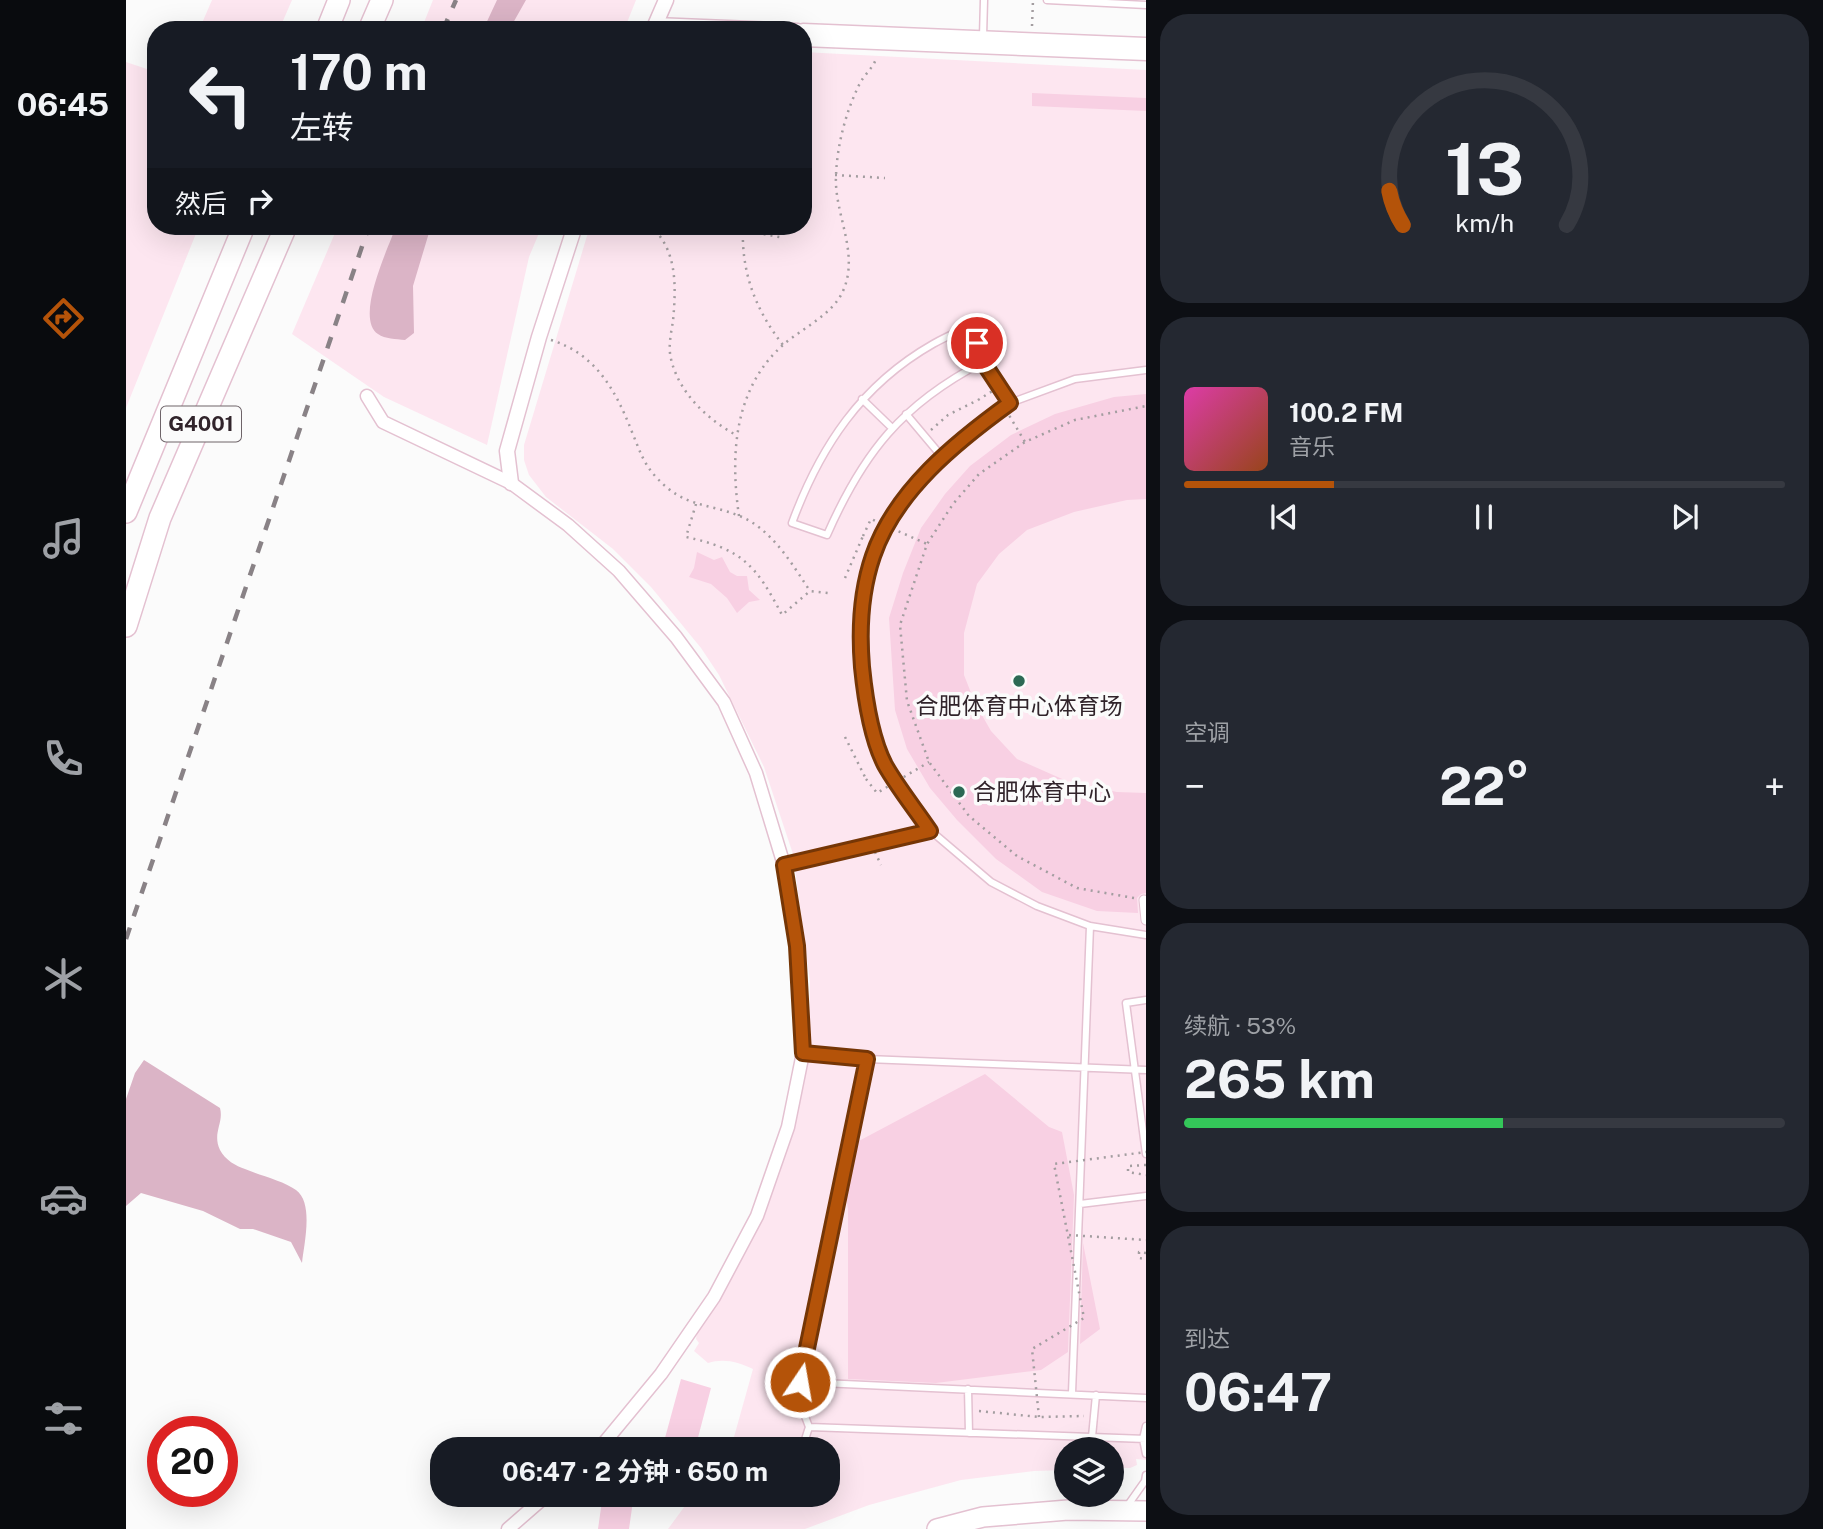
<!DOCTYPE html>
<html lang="zh">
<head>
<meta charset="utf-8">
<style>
  :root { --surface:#171b24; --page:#242831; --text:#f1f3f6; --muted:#9ea1a6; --line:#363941; --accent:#b45309 }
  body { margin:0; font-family:"Public Sans","Noto Sans SC",sans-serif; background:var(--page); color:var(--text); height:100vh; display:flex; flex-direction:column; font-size:26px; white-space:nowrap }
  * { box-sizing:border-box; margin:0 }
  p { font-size:23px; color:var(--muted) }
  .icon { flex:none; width:38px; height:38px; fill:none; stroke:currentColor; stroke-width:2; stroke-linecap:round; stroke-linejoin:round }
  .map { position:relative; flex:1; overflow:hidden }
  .side { display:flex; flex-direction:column; gap:14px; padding:14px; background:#0d0f14; width:677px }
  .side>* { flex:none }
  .guide { position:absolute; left:21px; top:21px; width:665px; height:214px; border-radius:28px; box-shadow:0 7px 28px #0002; background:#171b24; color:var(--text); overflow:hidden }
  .controls { position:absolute; left:928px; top:1437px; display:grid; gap:14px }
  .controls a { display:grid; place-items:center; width:70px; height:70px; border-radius:50%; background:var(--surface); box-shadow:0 7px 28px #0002; font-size:35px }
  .speed { position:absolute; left:21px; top:1416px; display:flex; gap:14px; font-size:35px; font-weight:700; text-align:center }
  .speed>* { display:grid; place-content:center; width:91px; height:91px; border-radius:50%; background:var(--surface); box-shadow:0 7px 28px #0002; line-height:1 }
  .speed .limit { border:10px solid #d22; background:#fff; color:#111 }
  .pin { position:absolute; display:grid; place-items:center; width:60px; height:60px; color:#fff; margin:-30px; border:4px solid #fff; border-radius:50%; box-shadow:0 2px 7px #0007 }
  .me { position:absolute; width:77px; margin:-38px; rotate:12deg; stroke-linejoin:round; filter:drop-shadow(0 0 5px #0008) }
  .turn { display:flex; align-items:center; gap:24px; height:147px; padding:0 28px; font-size:32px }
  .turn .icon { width:91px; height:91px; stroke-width:2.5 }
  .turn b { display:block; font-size:49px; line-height:60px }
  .then { display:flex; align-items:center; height:66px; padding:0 28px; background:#0003; gap:14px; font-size:26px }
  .big { font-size:52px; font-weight:700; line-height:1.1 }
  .side .tile { flex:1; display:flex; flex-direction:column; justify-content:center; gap:10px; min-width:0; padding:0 24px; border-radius:28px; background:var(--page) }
  .side .dial { align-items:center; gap:0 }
  .dial svg { height:182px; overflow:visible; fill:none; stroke:var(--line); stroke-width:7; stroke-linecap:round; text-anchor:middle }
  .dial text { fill:var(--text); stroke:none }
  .song { display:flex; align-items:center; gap:21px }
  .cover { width:84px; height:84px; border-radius:10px; background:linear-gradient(135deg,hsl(320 70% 55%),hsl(20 70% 35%)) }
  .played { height:7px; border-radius:4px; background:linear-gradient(90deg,var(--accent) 25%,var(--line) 25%) }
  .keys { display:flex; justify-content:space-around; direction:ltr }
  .heat { display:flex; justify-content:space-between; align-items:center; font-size:38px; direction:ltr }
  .charge { height:10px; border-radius:5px; background:linear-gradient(90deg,#34c759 53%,var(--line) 0) }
  .trip { position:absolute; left:304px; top:1437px; width:410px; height:70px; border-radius:28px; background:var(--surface); box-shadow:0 7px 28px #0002; font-weight:700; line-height:70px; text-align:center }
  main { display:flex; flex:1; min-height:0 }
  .dock { display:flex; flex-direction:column; width:126px; justify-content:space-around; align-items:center; background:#090b0e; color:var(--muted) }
  .dock .icon { width:49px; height:49px }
  .dock .on { color:var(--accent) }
  .dock b { font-size:32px; color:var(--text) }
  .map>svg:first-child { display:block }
</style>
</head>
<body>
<main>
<nav class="dock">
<b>06:45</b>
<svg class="icon on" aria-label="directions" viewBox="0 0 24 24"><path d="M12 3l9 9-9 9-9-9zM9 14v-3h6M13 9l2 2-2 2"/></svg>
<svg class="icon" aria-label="music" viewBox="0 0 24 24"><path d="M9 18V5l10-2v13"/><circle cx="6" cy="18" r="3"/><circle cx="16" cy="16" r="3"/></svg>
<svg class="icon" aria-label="phone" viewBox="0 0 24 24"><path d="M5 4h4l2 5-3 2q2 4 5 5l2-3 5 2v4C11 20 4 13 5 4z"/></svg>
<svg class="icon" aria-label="climate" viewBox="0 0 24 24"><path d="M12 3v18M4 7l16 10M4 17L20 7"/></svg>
<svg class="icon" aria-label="car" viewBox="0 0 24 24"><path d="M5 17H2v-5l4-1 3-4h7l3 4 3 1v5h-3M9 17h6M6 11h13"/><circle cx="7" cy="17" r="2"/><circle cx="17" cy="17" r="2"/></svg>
<svg class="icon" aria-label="filters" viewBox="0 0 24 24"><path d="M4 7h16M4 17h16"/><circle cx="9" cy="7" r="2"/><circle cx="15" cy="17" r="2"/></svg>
</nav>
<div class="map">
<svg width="1020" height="1529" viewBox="0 0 1020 1529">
  <rect width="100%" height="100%" fill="#fbfbfb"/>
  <path fill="#fde6f0" d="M86 0H166L153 30H73Z
    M307 0H510L498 30H295Z
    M677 52 1020 70V1460L1010 1459 1011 1465 1004 1468H985V1449H940V1470L908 1471 835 1480 743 1505 679 1529H542L567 1495 702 1494V1449H600L608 1437 627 1369C612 1362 598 1358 582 1363L568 1351 573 1343 570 1339 571 1333 589 1305 641 1206 678 1085 683 1030 684 982 667 854 638 767 593 675 575 648 525 587 487 549 420 497 403 475 398 460V445L464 226H677Z
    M0 62 30 72V226H73L0 408Z
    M212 226H416L403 257 361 445 258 397 166 334Z"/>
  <path fill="#dbb4c6" d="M371 0H400L387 23V30H357Z
    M270 226H305L287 286 288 333 279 340C270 339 259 339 252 334 228 318 263 247 270 226Z
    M18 1060 94 1108C98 1123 86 1133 94 1150 99 1160 110 1166 119 1169 133 1175 158 1181 170 1190 188 1203 178 1244 176 1263L165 1242 127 1229H114L77 1211 15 1193 0 1206V1099L9 1073Z"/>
  <path fill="#f8d0e3" d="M906 93 1020 98V111L906 106Z
    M1020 394V499L1001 500 948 512 901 530 873 554 851 584 838 633V675L849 703 865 731 891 759 943 782 991 792 1020 793V893L1015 894 1011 898 1012 913 971 911 916 892 870 859 831 820 804 788 781 749 769 710 763 618 777 573 795 528 819 494 844 466 885 435 929 414 988 397Z
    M571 552 588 560 596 557 604 572 611 576H621L623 590 634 600 623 602 611 613 601 598 585 584 563 577 568 568Z
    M859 1074 923 1127 936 1132 948 1195 942 1352 915 1370 810 1383 722 1379V1209L719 1191 729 1143Z
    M957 1243 974 1329 954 1344Z
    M555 1379 585 1388 569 1449H536Z
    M477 1494H508L503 1529H472Z"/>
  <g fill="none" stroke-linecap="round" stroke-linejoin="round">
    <g stroke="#e4c1d1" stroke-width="9">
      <path id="service" d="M921 0 1020 5
        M857 37 858 0
        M856 320C840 328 823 335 807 344 735 385 694 447 666 523L701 535C737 453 776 404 857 362
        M856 320 851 343 857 362 884 403
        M1020 370 949 379 884 403 844 432 798 477 769 512 747 556 738 598 734 642 739 703 759 764 805 831 865 882 911 906 964 926 1020 935
        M736 399 765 427
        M780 414 817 458
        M658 865 805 831
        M1020 1000 1000 1003 1020 1154
        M677 1053 741 1059 1020 1070
        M954 1204 1020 1196
        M674 1382 1020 1398
        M842 1389 843 1433
        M946 1393 964 926
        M1020 1426 1017 1439 1020 1454
        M683 1427 1020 1439
        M966 1437 970 1395
        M676 1449 683 1427 673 1400 674 1382 741 1059
        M1002 1505 1019 1481 1020 1475"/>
    </g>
    <g stroke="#e4c1d1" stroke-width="11">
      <path id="pedestrian" d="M1018 900 1020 920"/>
    </g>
    <g stroke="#e4c1d1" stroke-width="15">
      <path id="minor" d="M529 24 672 30
        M677 30 1020 44
        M677 40 1020 54
        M241 396 257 422 385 483 442 525 493 571 550 637 598 702 630 773 658 865 671 946 677 1053 662 1127 631 1216 588 1297 535 1374 473 1449
        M382 1529 422 1494"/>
    </g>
    <g stroke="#e4c1d1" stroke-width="17">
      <path id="tertiary" d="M527 30 540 0
        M385 483 381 451 413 337 449 226"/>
    </g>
    <g stroke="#e4c1d1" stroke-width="22">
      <path id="primary" d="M811 1529 857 1517 942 1510 1020 1511"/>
    </g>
    <g stroke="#e4c1d1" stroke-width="24">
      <path id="motorway" d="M201 30 213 0
        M243 30 256 0
        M0 512 118 226
        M0 626 34 518 160 226"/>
    </g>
    <path stroke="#a39da0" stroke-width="2.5" stroke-dasharray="2 5" stroke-linecap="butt" d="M906 26 907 0
      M709 175 759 178
      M524 226C552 249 550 288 547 321 545 333 542 347 545 359 553 393 581 419 610 435
      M617 226C615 272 629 309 657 345
      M617 230 658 238
      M425 340C470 354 490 391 506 432 513 449 518 465 531 478 558 508 584 503 616 517 647 531 666 564 684 591
      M805 430 822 415 852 400
      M570 504 560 537C616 549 630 565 656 615L684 591 702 593
      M613 516C604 454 608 388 658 344 677 328 707 314 717 291 734 253 708 214 710 176 711 145 720 111 734 83 739 74 747 68 751 57
      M719 578 737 536
      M719 737 740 779
      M749 852 755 865
      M1008 898 951 888 891 856 843 816 803 762 781 701 774 625 801 544 827 504 853 474 899 442 949 420 1020 406
      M1020 1165 1002 1166V1172L1020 1175
      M1020 1253 1013 1252V1258L1020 1259
      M853 1411 913 1417 958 1416"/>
    <use href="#service" stroke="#fff" stroke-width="6"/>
    <use href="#pedestrian" stroke="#fff" stroke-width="9"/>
    <use href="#minor" stroke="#fff" stroke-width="12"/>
    <use href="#tertiary" stroke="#fff" stroke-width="14"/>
    <use href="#primary" stroke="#fff" stroke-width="19"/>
    <use href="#motorway" stroke="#fff" stroke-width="21"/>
    <path stroke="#898286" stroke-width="4.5" stroke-dasharray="12 12" stroke-linecap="butt" d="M317 30 330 0
      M0 939 243 226"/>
    <path stroke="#a39da0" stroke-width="2.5" stroke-dasharray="2 5" stroke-linecap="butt" d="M852 400 868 390 899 442
      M737 536 745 519 801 544
      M740 779 751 793 803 762
      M943 1235 1020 1240
      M913 1417 906 1349 958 1318 928 1164 1020 1152"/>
  </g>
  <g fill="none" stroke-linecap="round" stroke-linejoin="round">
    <g stroke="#753606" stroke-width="18">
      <path id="route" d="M674 1382 741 1059 677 1053 671 946 658 865 804 831C790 810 772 788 759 765 745 738 739 697 736 667 733 631 735 591 747 556 769 491 830 442 884 403L857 362 851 343"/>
    </g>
    <use href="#route" stroke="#b45309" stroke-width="12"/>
  </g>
  <g fill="#2c6954" stroke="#fbfbfb" stroke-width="2.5">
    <circle cx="893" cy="681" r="7"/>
    <circle cx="833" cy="792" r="7"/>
  </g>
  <g text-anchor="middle" stroke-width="7" stroke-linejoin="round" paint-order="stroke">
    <rect fill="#fbfbfb" stroke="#6e6469" stroke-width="2" x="35" y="406.5" width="80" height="35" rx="5"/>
    <g font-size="21" font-weight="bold" fill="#31242b">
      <text x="75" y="431">G4001</text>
    </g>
    <g font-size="23" fill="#31242b" stroke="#fbfbfb">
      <text x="893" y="714">合肥体育中心体育场</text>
      <text x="847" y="800" text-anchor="start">合肥体育中心</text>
    </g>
  </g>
</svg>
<div class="controls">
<a><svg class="icon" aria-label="layers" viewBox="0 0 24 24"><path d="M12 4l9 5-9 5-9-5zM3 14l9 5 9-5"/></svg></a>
</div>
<div class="speed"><div class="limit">20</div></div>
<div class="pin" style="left:851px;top:343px;background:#d93025"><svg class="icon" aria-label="arrive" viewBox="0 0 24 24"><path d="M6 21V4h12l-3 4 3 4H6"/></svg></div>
<svg class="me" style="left:674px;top:1382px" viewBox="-20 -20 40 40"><circle r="17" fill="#b45309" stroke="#fff" stroke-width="3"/><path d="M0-11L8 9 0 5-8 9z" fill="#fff"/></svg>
<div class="trip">06:47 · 2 分钟 · 650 m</div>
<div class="guide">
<div class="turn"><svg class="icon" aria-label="left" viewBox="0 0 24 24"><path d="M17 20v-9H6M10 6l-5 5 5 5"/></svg><div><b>170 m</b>左转</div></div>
<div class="then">然后<svg class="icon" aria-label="right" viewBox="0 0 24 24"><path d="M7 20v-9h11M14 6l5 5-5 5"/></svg></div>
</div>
</div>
<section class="side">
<div class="tile dial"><svg viewBox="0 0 100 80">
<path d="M14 69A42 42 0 1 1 86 69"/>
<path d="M14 69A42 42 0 0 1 8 54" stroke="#b45309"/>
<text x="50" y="56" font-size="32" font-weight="700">13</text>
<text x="50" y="72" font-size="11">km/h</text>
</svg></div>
<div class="tile">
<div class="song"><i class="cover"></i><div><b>100.2 FM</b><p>音乐</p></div></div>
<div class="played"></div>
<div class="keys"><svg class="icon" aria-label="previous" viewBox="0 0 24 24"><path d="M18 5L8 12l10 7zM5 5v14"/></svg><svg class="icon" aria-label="pause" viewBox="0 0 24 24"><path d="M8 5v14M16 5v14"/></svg><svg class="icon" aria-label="next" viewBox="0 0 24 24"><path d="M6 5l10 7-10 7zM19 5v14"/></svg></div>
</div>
<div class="tile"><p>空调</p>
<div class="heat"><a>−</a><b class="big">22°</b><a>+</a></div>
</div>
<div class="tile"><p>续航 · 53%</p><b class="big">265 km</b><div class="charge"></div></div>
<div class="tile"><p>到达</p><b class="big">06:47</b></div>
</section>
</main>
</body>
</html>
